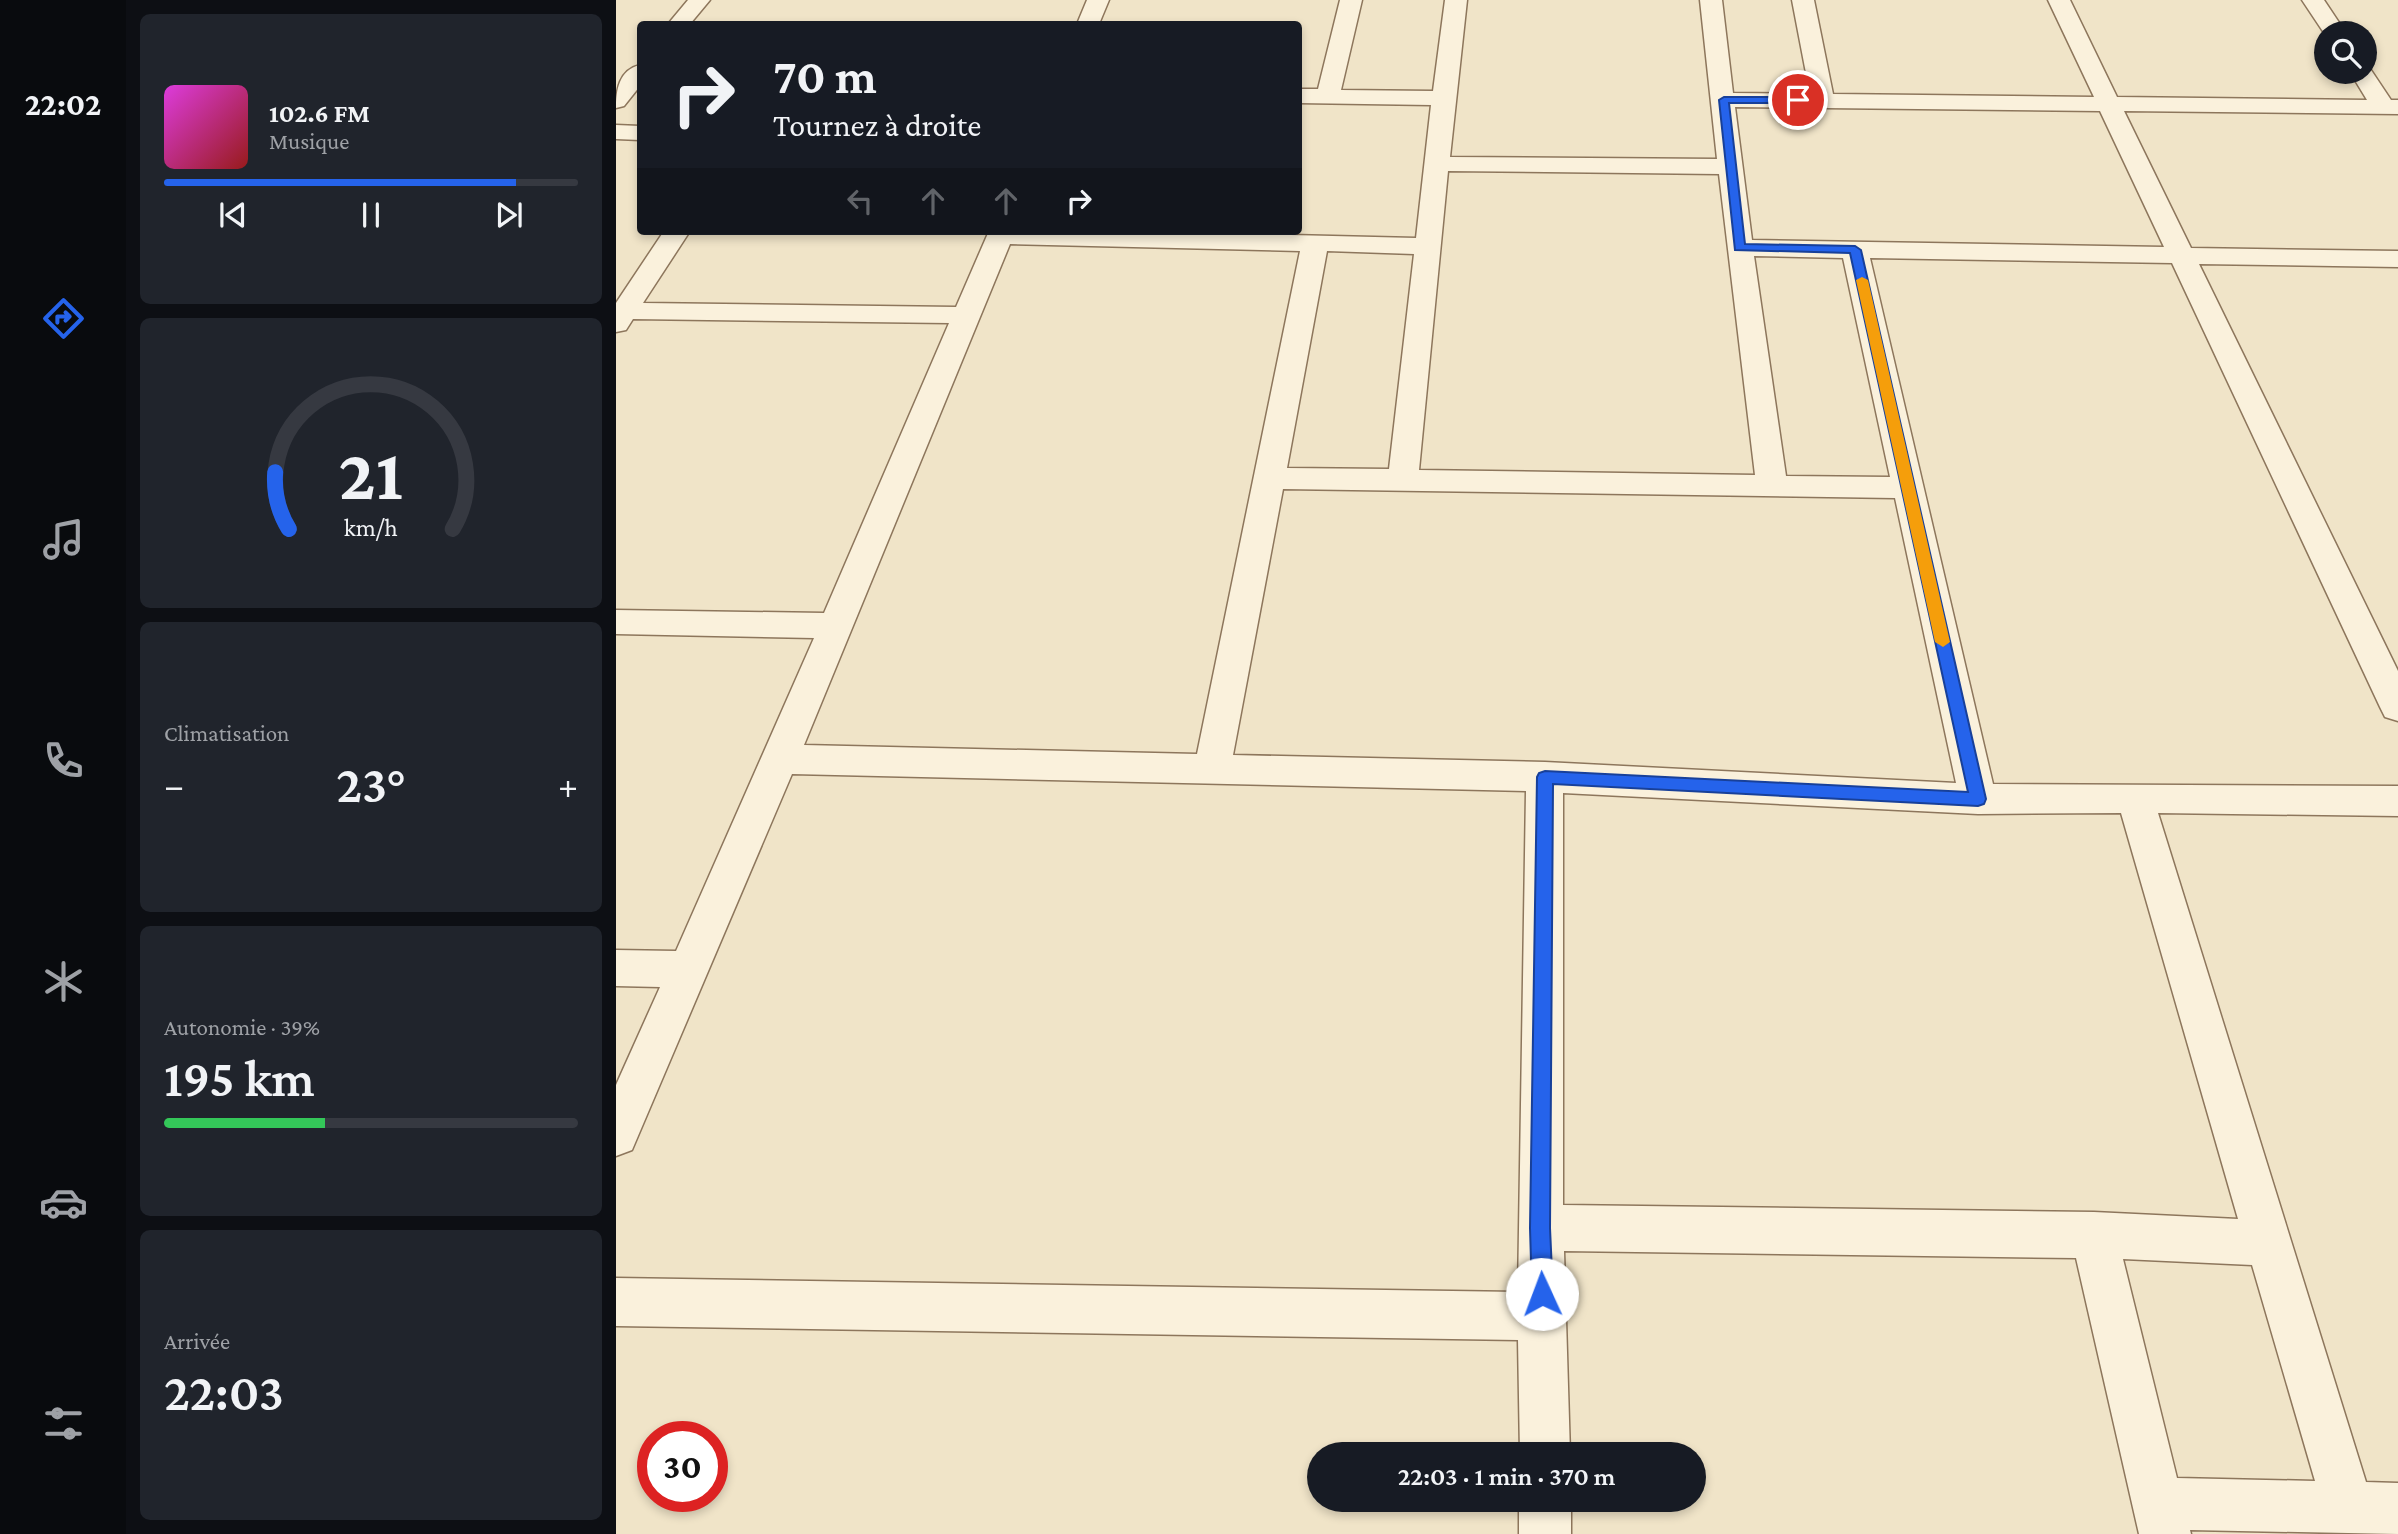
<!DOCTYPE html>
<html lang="fr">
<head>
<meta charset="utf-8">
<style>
  :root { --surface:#171b24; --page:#20242c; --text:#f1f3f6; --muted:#9ea1a6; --line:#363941; --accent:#2563eb }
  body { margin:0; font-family:"Crimson Pro",serif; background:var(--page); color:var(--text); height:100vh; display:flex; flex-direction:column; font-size:26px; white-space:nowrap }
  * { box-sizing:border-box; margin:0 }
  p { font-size:23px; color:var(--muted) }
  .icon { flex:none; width:38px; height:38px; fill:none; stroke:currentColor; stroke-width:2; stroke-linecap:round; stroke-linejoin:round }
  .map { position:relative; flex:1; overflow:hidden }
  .sheet { display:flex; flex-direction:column; gap:14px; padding:14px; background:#0d0f14; width:490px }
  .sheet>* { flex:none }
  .guide { position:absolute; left:21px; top:21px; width:665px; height:214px; border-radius:7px; box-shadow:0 4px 10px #0003; background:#171b24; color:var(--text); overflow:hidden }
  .buttons { position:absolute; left:1698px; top:21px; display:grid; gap:14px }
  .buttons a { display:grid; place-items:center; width:63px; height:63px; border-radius:50%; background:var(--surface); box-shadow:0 4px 10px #0003; font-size:35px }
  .speed { position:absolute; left:21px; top:1421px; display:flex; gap:14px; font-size:35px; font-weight:700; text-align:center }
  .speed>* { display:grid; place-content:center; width:91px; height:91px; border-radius:50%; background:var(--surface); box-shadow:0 4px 10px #0003; line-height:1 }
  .speed .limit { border:10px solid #d22; background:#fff; color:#111 }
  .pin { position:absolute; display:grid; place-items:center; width:60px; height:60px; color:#fff; margin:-30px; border:4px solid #fff; border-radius:50%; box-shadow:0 2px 7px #0007 }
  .me { position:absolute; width:77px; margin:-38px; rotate:358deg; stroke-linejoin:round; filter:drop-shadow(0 0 5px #0008) }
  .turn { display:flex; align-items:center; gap:24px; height:147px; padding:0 21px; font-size:32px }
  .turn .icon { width:91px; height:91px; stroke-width:2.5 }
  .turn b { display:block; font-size:49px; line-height:60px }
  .lanes { display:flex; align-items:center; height:66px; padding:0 21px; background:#0003; justify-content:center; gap:35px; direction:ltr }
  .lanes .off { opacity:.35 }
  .big { font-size:52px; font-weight:600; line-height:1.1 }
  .sheet .tile { flex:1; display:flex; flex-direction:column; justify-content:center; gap:10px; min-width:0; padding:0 24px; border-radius:10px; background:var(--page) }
  .sheet .dial { align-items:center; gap:0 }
  .dial svg { height:182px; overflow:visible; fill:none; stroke:var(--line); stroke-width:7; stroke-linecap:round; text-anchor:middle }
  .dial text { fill:var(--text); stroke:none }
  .song { display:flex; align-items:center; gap:21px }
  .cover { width:84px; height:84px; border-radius:10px; background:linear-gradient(135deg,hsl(300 70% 55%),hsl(0 70% 35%)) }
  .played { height:7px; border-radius:4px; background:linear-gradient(90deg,var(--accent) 85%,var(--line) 85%) }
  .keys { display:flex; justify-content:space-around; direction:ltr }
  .heat { display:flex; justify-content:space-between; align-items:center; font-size:38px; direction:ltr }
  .charge { height:10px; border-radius:5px; background:linear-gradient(90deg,#34c759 39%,var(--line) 0) }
  .trip { position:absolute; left:691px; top:1442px; width:399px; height:70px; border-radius:35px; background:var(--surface); box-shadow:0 4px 10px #0003; font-weight:600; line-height:70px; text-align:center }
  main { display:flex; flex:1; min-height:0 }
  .tabs { display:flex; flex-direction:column; width:126px; justify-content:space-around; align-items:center; background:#090b0e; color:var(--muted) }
  .tabs .icon { width:49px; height:49px }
  .tabs .selected { color:var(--accent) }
  .tabs b { font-size:32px; color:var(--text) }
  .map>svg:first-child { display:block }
</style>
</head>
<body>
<main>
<nav class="tabs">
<b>22:02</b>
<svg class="icon selected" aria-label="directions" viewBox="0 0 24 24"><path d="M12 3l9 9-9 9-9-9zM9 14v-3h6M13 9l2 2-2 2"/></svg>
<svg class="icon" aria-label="music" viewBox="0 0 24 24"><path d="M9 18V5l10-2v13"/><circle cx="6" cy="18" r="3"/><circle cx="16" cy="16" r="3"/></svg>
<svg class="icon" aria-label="phone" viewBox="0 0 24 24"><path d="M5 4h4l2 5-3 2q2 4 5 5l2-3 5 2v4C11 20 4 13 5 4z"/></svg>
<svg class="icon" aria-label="climate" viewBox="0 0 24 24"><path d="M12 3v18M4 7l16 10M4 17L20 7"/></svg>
<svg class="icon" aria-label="car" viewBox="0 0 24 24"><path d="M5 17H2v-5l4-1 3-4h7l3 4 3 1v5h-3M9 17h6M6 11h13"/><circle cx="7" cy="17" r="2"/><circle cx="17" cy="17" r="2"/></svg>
<svg class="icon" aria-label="filters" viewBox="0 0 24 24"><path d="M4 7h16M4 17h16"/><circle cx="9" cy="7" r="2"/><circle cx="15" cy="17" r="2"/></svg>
</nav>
<section class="sheet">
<div class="tile">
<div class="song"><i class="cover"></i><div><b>102.6 FM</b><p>Musique</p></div></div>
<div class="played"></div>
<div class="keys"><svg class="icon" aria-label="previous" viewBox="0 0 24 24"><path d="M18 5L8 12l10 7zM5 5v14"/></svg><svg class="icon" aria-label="pause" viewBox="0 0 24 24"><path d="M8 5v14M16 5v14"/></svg><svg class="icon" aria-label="next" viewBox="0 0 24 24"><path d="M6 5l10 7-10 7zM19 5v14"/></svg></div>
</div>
<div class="tile dial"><svg viewBox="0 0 100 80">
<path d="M14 69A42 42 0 1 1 86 69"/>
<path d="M14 69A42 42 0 0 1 8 44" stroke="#2563eb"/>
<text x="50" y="56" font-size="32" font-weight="700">21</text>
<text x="50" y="72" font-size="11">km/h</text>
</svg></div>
<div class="tile"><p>Climatisation</p>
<div class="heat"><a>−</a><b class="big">23°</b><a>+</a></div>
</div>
<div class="tile"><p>Autonomie · 39%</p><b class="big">195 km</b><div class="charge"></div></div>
<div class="tile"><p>Arrivée</p><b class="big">22:03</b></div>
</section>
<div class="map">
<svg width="1782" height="1534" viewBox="0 0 1782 1534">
  <rect width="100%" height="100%" fill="#f0e4c8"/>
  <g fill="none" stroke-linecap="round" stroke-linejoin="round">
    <g stroke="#8d765c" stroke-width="3">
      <path id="street" d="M72 0H94L74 24H52Z
        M471 0H493L483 24H461Z
        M724 0H746L725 90 817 91 829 0H851L834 157 1101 159 1084 0H1106L1117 93 1194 94 1176 0H1198L1217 94 1478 97 1432 0H1454L1501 97 1751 100 1734 72H1748V66L1753 67 1775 100H1782V114L1508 111 1575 248 1782 251V267L1583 264 1782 671V721L1769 717 1764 707 1556 263 1254 258 1377 784 1782 786V816L1542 813 1750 1482 1782 1483V1534L1574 1530 1575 1534H1523L1460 1258 948 1251 954 1454H904L902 1340 0 1326V1278L902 1292 910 791 176 774 16 1150 0 1156V1085L44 987 0 986V950L60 951 198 638 0 634V610L208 613 333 323 17 319 10 330 0 332V303L48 231H74L27 303 340 307 373 231H506L800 238 815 105 682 103V89H702ZM1119 107 1484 111 1548 247 1136 240ZM832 171 1103 174 1139 475 803 470ZM394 244 684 251 581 754 188 745ZM711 251 798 254 773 469 671 468ZM1138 256 1227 258 1274 477 1170 476ZM667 489 1279 498 1340 783 929 762 617 755ZM947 793 1362 814 1505 813 1622 1219 1478 1212 947 1205ZM1507 1259 1636 1265 1699 1481 1561 1478Z
        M1686 0H1708L1730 33H1710V36Z
        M24 65V86L8 106 0 108C0 90 3 70 24 65Z
        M0 125 24 126V140L0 139Z
        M903 1500H955V1534H903Z"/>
    </g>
    <use href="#street" fill="#faf1dc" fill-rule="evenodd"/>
  </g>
  <path fill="#2563eb" stroke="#184099" stroke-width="2" d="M1108 97H1182L1187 100 1182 103H1113L1129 244 1239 246 1245 250 1370 799 1368 804 1362 806 937 784 934 1228 937 1294 934 1301 926 1304 919 1301 916 1294 914 1228 921 777 923 773 929 771 1352 792 1234 253 1119 250 1103 100Z"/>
  <path fill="#f59e0b" d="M1246 277 1252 280 1334 642 1327 647 1319 642 1240 280Z"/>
</svg>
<div class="buttons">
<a><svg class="icon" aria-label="search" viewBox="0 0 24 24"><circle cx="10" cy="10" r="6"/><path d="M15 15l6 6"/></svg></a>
</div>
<div class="speed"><div class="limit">30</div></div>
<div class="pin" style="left:1182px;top:100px;background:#d93025"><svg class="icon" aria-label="arrive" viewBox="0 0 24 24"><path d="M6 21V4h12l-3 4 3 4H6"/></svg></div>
<svg class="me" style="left:926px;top:1294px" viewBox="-20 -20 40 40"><circle r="19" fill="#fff"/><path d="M0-13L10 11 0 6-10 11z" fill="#2563eb"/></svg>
<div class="trip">22:03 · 1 min · 370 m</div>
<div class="guide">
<div class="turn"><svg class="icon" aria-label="right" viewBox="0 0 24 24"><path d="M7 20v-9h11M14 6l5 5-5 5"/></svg><div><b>70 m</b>Tournez à droite</div></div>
<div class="lanes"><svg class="icon off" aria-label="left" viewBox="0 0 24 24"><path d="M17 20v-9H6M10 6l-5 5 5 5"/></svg><svg class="icon off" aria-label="ahead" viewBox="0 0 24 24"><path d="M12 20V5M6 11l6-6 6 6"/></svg><svg class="icon off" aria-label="ahead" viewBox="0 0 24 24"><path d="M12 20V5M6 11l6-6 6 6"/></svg><svg class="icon" aria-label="right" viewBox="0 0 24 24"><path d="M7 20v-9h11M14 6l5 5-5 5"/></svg></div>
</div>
</div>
</main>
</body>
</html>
